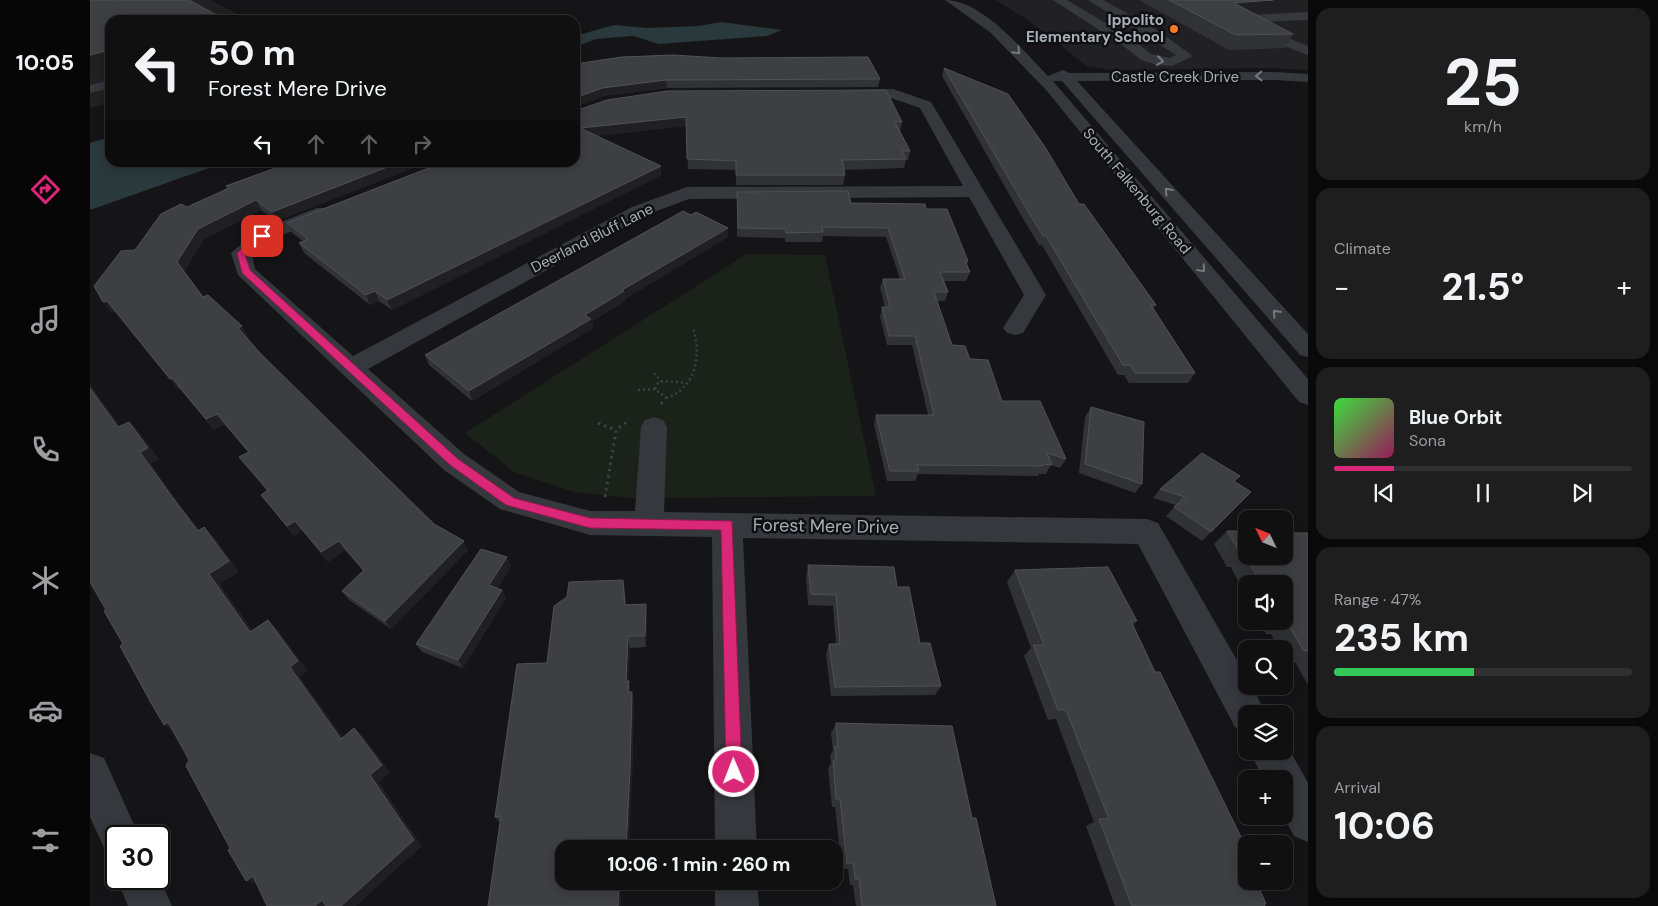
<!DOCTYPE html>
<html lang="en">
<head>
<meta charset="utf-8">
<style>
  :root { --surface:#101011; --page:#1e1e1f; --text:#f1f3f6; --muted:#9c9d9f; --line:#303031; --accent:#db2777 }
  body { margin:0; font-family:"DM Sans",sans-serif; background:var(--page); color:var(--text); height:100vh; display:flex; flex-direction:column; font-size:19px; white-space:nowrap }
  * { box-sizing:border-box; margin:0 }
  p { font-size:16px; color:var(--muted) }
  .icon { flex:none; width:28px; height:28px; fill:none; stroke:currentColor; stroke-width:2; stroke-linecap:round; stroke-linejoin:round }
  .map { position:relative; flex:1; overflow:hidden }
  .drawer { display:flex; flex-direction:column; gap:8px; padding:8px; background:#090909; width:350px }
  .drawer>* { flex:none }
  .hud { position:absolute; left:15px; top:15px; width:475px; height:152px; border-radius:15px; box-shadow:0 2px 12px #0003,0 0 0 1px var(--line); background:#101011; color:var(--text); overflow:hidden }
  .needle { width:32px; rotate:313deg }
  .fabs { position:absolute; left:1148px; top:510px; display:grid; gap:10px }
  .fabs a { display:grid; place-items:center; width:55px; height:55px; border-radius:10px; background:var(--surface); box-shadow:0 2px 12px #0003,0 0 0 1px var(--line); font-size:25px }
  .speed { position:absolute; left:15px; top:825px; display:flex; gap:10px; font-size:25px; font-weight:700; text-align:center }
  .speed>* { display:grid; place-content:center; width:65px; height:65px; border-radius:50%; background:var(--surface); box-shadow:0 2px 12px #0003,0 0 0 1px var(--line); line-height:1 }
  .speed .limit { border:2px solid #111; border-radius:8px; background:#fff; color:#111 }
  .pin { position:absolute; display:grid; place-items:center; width:42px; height:42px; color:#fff; margin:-21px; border-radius:10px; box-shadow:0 2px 8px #0006 }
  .me { position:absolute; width:55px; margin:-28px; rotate:359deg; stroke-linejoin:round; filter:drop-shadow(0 0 4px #0008) }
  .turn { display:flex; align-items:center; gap:18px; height:105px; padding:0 20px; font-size:22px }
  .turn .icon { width:65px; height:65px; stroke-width:2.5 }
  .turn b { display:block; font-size:35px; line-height:42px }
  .lanes { display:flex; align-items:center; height:48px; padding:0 20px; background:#0003; justify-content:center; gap:25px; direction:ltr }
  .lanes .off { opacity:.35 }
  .big { font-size:38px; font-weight:700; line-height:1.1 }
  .drawer .tile { flex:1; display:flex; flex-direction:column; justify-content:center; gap:8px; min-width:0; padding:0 18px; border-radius:15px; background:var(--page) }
  .drawer .dial { align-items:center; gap:0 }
  .dial b { font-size:65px; line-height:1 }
  .song { display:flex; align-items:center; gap:15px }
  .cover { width:60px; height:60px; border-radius:8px; background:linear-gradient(135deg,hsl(120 70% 55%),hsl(330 70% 35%)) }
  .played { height:5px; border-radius:2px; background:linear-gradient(90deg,var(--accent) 20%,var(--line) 20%) }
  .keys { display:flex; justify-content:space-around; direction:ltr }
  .heat { display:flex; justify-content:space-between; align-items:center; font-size:28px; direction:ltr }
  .charge { height:8px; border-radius:4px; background:linear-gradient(90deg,#34c759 47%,var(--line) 0) }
  .trip { position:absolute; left:465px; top:840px; width:288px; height:50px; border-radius:15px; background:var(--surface); box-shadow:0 2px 12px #0003,0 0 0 1px var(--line); font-weight:700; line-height:50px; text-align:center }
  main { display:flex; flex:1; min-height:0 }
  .tabs { display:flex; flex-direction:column; width:90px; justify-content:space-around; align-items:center; background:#060607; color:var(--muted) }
  .tabs .icon { width:35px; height:35px }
  .tabs .current { color:var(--accent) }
  .tabs b { font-size:22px; color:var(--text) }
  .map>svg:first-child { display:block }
</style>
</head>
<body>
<main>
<nav class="tabs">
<b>10:05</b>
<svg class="icon current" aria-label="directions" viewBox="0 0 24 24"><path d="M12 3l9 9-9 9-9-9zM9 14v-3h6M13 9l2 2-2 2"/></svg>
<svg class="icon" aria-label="music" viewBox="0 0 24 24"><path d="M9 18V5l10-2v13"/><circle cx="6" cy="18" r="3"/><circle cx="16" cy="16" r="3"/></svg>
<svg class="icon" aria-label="phone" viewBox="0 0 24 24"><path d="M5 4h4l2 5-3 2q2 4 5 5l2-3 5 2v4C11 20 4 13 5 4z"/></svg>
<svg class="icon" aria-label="climate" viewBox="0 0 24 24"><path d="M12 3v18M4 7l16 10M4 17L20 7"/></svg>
<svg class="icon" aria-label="car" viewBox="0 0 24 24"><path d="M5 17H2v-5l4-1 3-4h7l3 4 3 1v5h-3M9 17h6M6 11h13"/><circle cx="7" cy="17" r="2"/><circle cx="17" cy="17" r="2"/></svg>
<svg class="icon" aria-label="filters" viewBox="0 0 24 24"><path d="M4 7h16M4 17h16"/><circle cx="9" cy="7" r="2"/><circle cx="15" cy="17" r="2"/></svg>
</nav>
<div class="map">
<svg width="1218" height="906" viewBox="0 0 1218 906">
  <rect width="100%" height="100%" fill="#151517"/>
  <path fill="#212124" d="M0 0H120L159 20H20V103L0 108Z
    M906 0H1218V70L1178 68 1022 70 997 66 939 21Z"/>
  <path fill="#1b221a" d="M657 254 735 255 786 496 542 498 484 492 424 472 375 433Z"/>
  <path fill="#2a393c" d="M631 22 692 30 677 36 569 44 543 36 506 39 485 47V36L524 25 557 28 609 26Z
    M20 137V162L133 163 0 210V143Z"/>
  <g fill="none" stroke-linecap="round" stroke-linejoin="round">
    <path stroke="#3b4043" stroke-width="2.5" stroke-dasharray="2 3" stroke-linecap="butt" d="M564 373 572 382
      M565 389 568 383 574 381 596 383
      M548 390 565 389 576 398 574 401
      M576 398C606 389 612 354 603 328"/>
    <path stroke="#3b4043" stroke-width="3" stroke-dasharray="2.5 4" stroke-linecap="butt" d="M571 404 575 399
      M508 423 526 430
      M515 497 526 430 539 420"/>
    <path fill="#35383c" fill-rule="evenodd" d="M855 0C893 0 933 51 958 76L973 70 980 73 1184 72 1218 74V82L1184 80 987 81 1218 334V357L1210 355 972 81H963L1218 379V405L1209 402 957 91 901 33Z
      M963 0H977L1041 38 1061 54 1080 58 1086 55 998 0H1013L1064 28 1103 56 1082 66 1067 65 1051 60 1031 44Z
      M1218 12V20L1170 22 1196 37 1218 46V55L1186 43 1156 23 1160 16 1164 15Z
      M20 80V88L0 93V85Z
      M803 89 841 102 956 295 933 333 925 335 917 333 913 328 934 295 879 197 599 199 556 215 278 369 374 454 429 492 500 511H545L551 427 555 420 564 417 573 420 577 427 574 512 1057 519 1068 523 1156 676V686H1162L1176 714H1156V732L1145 727 1048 544 653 538 667 849H625L622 537 500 535 410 509 354 470 148 275 141 253 165 232 227 208H241L244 212 241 216 179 240 162 255 165 269 263 356 542 207 597 187 873 186 830 108 801 98H760L753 94 760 90Z
      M1194 740 1218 783V842L1204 836 1193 816 1194 779H1173L1160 751H1194Z
      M0 753 14 758 49 836H26V855L15 850 0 817Z
      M69 877 82 906H38L27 879H69Z
      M625 881H667L669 906H625Z"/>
  </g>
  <path fill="#313235" d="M1049 0H1214L1208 11 1165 14 1203 34 1195 48 1139 50Z
    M485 64 790 79 788 87 577 88 513 96 485 107Z
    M854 68 989 204 1066 305 1063 309 1105 373 1098 383H1039L1034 375H1028L952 245H949L935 222 852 76Z
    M485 111 812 122 810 131 820 151 818 160H816L814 168 754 170 755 175 753 185H646V170L598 169 596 126 506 136 571 175 302 310 289 301 280 305 214 253 209 243 213 241 202 233 197 223 354 162Z
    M202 162H338L187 221 171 210 114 239 94 271 113 297 159 337 156 338 171 354 344 524 378 550 301 629 259 600 252 591 273 571 255 550 238 562 212 530 204 536 171 495 177 491 149 457 158 452 134 424 124 430 90 389H88L25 311 21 312 45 250 138 188 136 186Z
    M647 192 761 203 836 209 878 261 877 265 880 272 876 281H854L858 292 855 301H847L862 345 880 359 912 401 976 459 970 468 961 465 956 474H949L948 476 828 474 825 481H797L784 425 786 415H838L822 345H797L790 317 792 307H795L790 288 793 279H810L796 237 733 236 732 242H695V238L647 237Z
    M601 215 638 228V237L535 299V301L502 321 503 328 382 401 339 365 335 355Z
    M1001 407 1052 484 1045 493 989 473 995 417Z
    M1144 482 1161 492 1112 541 1076 516 1086 505 1063 498 1070 489Z
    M1137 531 1218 533V685L1205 662H1196L1194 658V649H1189L1181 634H1176L1169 621H1194V584H1156V597L1141 567H1137L1124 544Z
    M417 557 421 566 407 588 412 590 416 598 373 668 332 652 326 644Z
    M718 565 807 587 830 643 851 686 845 695 741 696 736 654 739 644H746L743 606 718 605 716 576Z
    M925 570 1047 621 1043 625 1065 672 1156 847V881L1176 904H1174L1175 906H1025L996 826 1004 822 966 719 958 720 934 656 941 648 917 582Z
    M535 592 536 605 556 604 557 616 556 647 540 648 538 681 544 702 542 778 474 881H537V885H531V906H398L410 823 405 817 457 663Z
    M746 723 882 818 906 906H766L763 885H760L758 869H752L745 807H742L738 769 741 763 740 756 743 750 741 733Z"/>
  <path fill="#202023" d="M1183 0H1214L1208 11 1137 16 1144 3Z
    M20 50V67L0 72V55Z
    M576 80 577 88 513 96 485 107V98L512 88Z
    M596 117V126L491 138 490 128Z
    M310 162H338L187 221 182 212Z
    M571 166V175L302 310 297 300Z
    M166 200 171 210 114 239 94 272 87 262 108 229Z
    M638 228V237L535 299V301L502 321 503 328 382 401 379 391 532 290Z
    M285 291 289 301 280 305 276 295Z
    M17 301 25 311 21 312 13 302Z
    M152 326 159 337 155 339 148 328Z
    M82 378 90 389H88L80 379Z
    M0 384 39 439 28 427 0 388Z
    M127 414 134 424 124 430 116 419Z
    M39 422 50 433 69 459 61 464 90 505 119 542 108 531 80 494 50 452Z
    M205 521 212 530 204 536 197 526Z
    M114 527 125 538 149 572 130 584 171 642 160 632 119 574Z
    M249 541 255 550 238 562 231 552Z
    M374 541 378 550 301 629 295 621Z
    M417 557 421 566 403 593 399 585Z
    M533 580 535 592 537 616 535 605Z
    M412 590 416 598 373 668 368 660Z
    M556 604 557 616 556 647 555 636Z
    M178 620 188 630 218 671 210 677 260 747 251 739 200 667Z
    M538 636 540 648 538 691 536 681Z
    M539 681 541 691 540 702 538 692Z
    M542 692 544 702 542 778 539 849H536Z
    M78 722 88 734 74 725Z
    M264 728 273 736 300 772 289 782 332 846 266 906H251L280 775Z
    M163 876 170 886 156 881Z
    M529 881 531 885V906H528Z
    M232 900 241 906H225Z"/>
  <path fill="#3d3f43" stroke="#4e5155" d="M0 0H99L136 20H20V50L0 55Z
    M1079 0H1183L1144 3 1203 34 1146 35Z
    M583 55 632 58 778 57 790 79 576 80 512 88 485 98V64L532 57Z
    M854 68 918 94 955 147 989 204H994L1066 305H1061L1105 373H1045L1040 365H1033L956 236H953L939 213Z
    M796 90 812 122H805L820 151H812L816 159 752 160 755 175H646V161L597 159 596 117 490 128 571 166 297 300 285 291 276 295 209 243 218 239 197 223 354 162H485V111L517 100 577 91Z
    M202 162H310L182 212 166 200 108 229 87 262 113 297 118 295 152 326 148 328 171 354 344 524 374 541 295 621 252 591 274 570 249 541 231 552 205 521 197 526 171 495 178 490 149 457 159 452 127 414 116 419 82 378 80 379 17 301 13 302 4 286 31 251 45 250 71 214 91 204 97 207 139 188 136 186Z
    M758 191 761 203 835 204 836 209H857L878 261H875L880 272H850L858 292H844L862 345 875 346 880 359 898 360 912 401H950L976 459 957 453 962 465 953 464V466L827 465 829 471H800L786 415H844L825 336H799L792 307H800L793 279H815L798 228 732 227 733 232 696 233V229L648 228 647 192Z
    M593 211 601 215 606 212 638 228 532 290 534 291 495 315 501 319 379 391 335 355Z
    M0 388 28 427 39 422 58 448 50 452 80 494 108 531 114 527 139 561 119 574 160 632 178 620 208 661 200 667 251 739 264 728 292 765 280 775 324 840 251 906H236L232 900 225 906H177L163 876 156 881 138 850 140 848 96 766 99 760 78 722 74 725 60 701 30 646 33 644 14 611 16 610 0 582Z
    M1001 407 1054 422 1052 484 995 464Z
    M1112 453 1150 476 1144 481 1161 492 1121 532 1084 507 1095 497 1070 489Z
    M1137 531H1156V556H1194V533H1218V651L1213 650 1197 622 1192 621H1194V584H1171L1155 555H1151Z
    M391 549 417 557 399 585 412 590 368 660 326 644Z
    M718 565 804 567 807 587H819L830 643H840L851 686 745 687 739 644H750L746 595 721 594Z
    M1018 567 1047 621H1041L1065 672H1070L1156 847V881H1166L1176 904H1174L1175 906H1042L1009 819H1019L976 710H968L943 645H954L925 570Z
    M533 580 535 605 556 604 555 636H538L536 681H539L538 692H542L540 769 536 849H474V881H529L528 906H398L411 816 405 817 427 664 457 663 464 606 477 597 479 582Z
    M746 723 862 726 882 818H886L906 906H772L769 879H765L763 863H757L750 799H746L743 760H746L745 746 748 747Z"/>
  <defs><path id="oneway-chevron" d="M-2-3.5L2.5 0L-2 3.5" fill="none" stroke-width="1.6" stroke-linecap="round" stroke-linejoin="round" transform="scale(1.25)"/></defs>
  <g stroke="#737a80">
    <use href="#oneway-chevron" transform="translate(927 51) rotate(45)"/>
    <use href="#oneway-chevron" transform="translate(1070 61) rotate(8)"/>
    <use href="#oneway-chevron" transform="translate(1169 76) rotate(179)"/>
    <use href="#oneway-chevron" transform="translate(1078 191) rotate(-132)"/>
    <use href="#oneway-chevron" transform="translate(1112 269) rotate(50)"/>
    <use href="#oneway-chevron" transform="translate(1186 313) rotate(-132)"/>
  </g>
  <path fill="#db2777" stroke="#8e194d" d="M169 234 176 236 155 254 160 270 368 459 424 498 500 518 642 521 652 772 649 778 644 780 638 778 636 772 631 530 500 528 416 505 360 465 152 273 147 253Z"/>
  <circle fill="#ff7924" stroke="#101012" stroke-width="2" cx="1084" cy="29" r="5"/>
  <g text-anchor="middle" stroke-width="5" stroke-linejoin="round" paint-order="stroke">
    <g font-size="15" font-weight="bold" fill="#a5b0b8" stroke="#101012" text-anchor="end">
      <text x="1074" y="25">Ippolito<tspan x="1074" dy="17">Elementary School</tspan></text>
    </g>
    <g font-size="15" fill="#a5b0b8" stroke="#101012">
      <text x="1085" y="82">Castle Creek Drive</text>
      <text transform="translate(1047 191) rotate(50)" y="5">South Falkenburg Road</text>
      <text transform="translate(502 238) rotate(-27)" y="5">Deerland Bluff Lane</text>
    </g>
    <g font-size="18" fill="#a5b0b8" stroke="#101012">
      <text transform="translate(736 526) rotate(1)" y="6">Forest Mere Drive</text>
    </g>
  </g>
</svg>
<div class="fabs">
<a><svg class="needle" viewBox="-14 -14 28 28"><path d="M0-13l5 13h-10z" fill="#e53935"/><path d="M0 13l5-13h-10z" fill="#9c9d9f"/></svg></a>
<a><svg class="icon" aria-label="sound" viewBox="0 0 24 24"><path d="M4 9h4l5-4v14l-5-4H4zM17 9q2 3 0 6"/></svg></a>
<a><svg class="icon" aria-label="search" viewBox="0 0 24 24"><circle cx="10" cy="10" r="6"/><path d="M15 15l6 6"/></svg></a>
<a><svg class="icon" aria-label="layers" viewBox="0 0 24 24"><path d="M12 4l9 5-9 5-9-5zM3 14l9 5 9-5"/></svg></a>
<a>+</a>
<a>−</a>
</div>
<div class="speed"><div class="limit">30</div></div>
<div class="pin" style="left:172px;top:236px;background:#d93025"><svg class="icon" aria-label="arrive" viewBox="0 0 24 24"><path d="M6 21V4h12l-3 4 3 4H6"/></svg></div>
<svg class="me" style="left:644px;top:772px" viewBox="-20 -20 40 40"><circle r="17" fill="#db2777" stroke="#fff" stroke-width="3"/><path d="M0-11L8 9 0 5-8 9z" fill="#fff"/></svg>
<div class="trip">10:06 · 1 min · 260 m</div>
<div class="hud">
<div class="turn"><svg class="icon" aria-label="left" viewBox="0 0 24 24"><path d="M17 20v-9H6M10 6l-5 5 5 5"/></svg><div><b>50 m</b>Forest Mere Drive</div></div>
<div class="lanes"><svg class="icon" aria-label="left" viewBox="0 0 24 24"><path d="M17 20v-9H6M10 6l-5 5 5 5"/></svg><svg class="icon off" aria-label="ahead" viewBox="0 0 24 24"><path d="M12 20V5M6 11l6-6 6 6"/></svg><svg class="icon off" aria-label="ahead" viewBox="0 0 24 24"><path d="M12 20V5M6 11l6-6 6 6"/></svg><svg class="icon off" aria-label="right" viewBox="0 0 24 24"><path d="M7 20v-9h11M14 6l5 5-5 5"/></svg></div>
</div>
</div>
<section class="drawer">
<div class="tile dial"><b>25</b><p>km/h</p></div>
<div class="tile"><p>Climate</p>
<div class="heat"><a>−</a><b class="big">21.5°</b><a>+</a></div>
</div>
<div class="tile">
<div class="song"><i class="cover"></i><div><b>Blue Orbit</b><p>Sona</p></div></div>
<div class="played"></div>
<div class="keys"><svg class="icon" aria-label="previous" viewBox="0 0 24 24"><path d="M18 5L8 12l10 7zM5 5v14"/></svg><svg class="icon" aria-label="pause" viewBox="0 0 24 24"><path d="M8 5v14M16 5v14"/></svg><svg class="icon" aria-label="next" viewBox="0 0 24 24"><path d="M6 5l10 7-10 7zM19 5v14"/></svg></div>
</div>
<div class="tile"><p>Range · 47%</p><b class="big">235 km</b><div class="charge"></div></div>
<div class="tile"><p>Arrival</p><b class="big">10:06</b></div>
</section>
</main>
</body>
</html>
